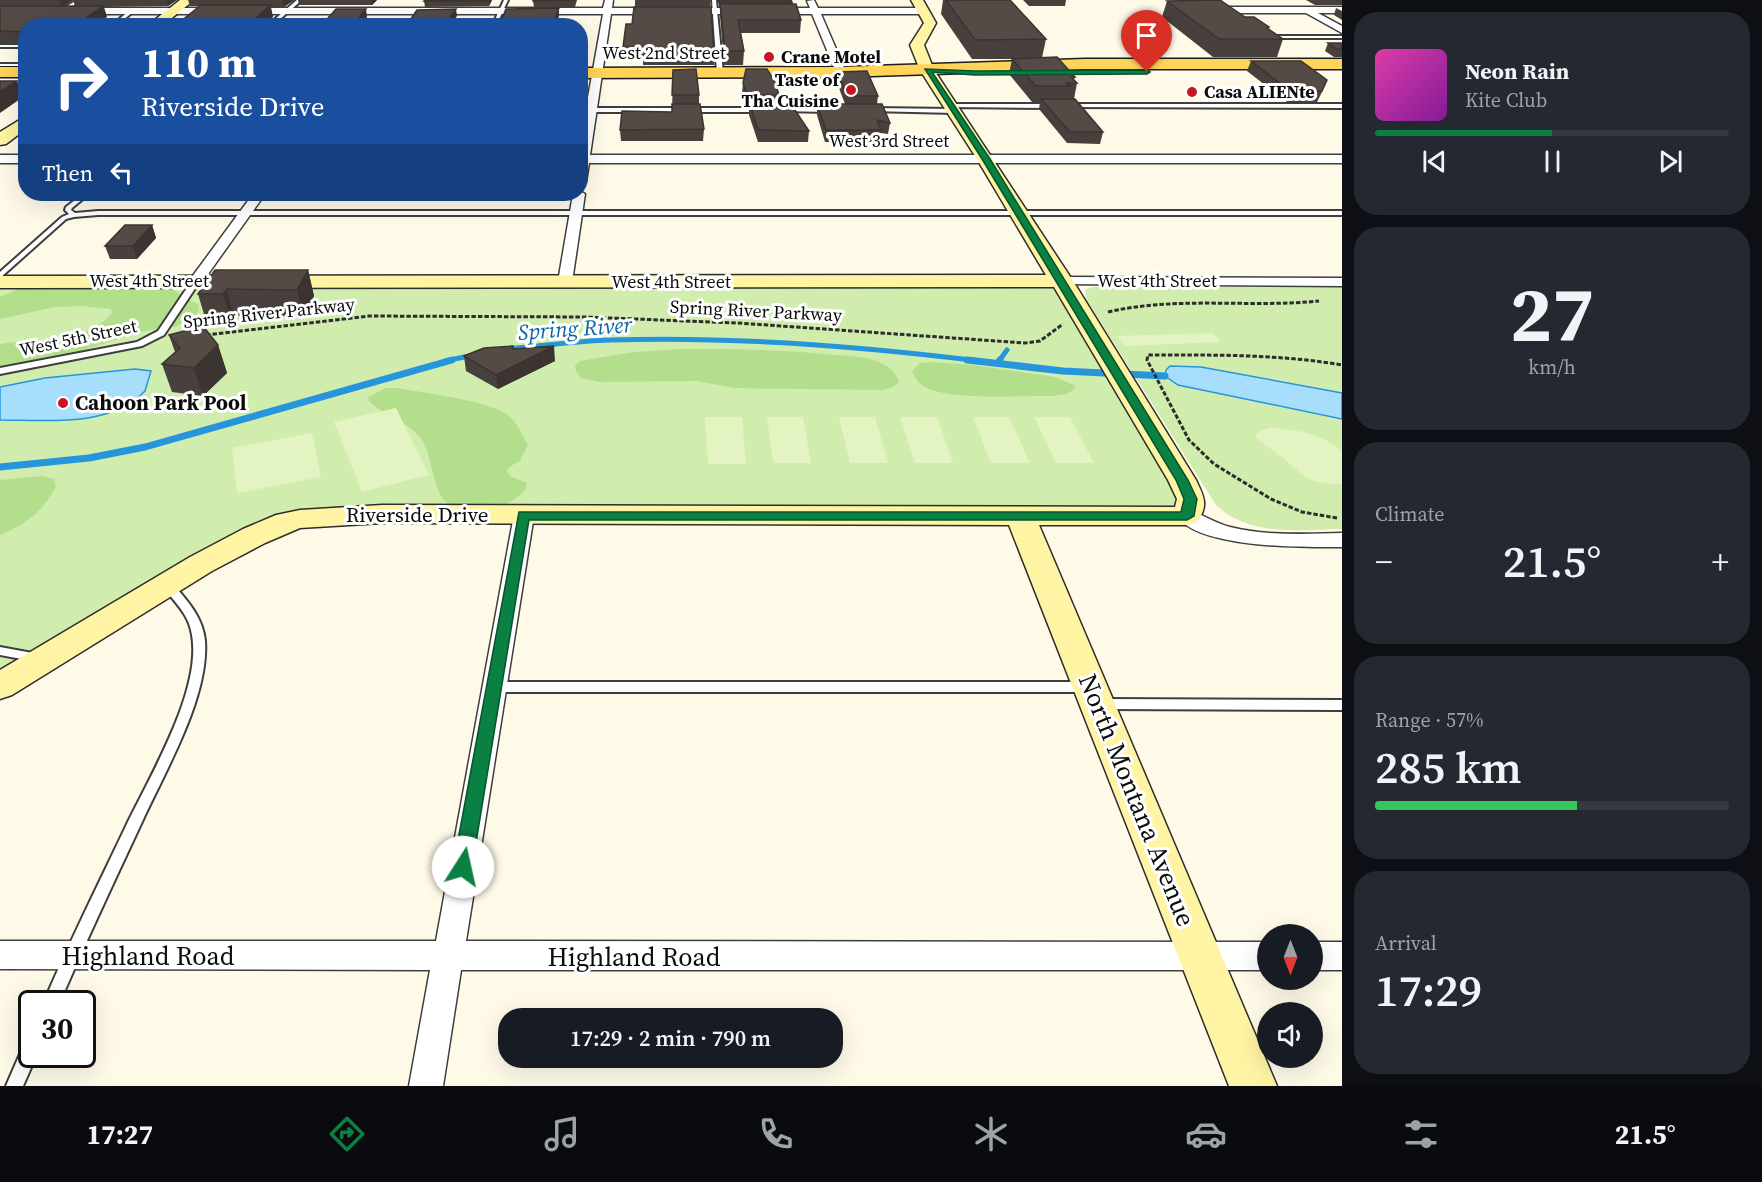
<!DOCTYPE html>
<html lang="en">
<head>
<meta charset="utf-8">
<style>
  :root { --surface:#171b24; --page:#242831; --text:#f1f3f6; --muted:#9ea1a6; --line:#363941; --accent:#0b8043 }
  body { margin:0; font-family:"Source Serif 4",serif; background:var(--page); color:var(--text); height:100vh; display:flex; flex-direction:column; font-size:22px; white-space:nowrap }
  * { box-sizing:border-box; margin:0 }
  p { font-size:20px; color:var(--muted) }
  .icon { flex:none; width:33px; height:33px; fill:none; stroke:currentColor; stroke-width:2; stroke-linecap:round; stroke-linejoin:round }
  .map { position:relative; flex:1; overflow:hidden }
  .panel { display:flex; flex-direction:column; gap:12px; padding:12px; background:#0d0f14; width:420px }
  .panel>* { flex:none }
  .top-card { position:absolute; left:18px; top:18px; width:570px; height:183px; border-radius:24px; box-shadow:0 6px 24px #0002; background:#1a4fa0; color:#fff; overflow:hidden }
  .needle { width:39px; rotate:180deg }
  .buttons { position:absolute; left:1257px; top:924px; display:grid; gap:12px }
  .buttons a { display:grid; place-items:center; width:66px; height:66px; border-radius:50%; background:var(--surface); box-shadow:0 6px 24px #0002; font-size:30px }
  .speed { position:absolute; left:18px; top:990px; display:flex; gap:12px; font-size:30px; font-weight:700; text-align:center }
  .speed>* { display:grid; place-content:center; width:78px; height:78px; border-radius:50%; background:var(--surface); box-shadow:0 6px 24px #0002; line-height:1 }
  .speed .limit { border:3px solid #111; border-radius:9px; background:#fff; color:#111 }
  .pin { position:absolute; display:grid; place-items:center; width:51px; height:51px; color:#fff; margin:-62px -26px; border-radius:50% 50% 50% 0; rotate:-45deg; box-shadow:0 0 6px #0007 }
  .pin .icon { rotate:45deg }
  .me { position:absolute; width:66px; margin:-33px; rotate:10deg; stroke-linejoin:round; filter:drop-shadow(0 0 4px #0008) }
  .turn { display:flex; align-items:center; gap:21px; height:126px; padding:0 24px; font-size:27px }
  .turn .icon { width:78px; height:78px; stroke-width:2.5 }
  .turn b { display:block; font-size:42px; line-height:51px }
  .then { display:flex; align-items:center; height:57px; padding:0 24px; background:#0003; gap:12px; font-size:22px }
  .big { font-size:45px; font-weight:600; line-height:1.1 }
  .panel .tile { flex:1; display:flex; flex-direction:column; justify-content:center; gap:9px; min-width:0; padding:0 21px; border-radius:24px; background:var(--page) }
  .panel .dial { align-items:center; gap:0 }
  .dial b { font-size:78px; line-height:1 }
  .song { display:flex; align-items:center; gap:18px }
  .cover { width:72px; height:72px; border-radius:9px; background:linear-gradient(135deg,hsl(320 70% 55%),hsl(290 70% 35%)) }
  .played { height:6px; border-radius:3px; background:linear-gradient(90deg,var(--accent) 50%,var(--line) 50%) }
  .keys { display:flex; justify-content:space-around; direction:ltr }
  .heat { display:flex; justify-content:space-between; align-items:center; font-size:33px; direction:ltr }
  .charge { height:9px; border-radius:4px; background:linear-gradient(90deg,#34c759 57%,var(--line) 0) }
  .trip { position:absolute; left:498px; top:1008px; width:345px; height:60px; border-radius:24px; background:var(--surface); box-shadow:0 6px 24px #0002; font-weight:600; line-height:60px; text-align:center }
  .menu { display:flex; height:96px; justify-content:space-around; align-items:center; background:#090b0e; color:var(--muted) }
  .menu .icon { width:42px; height:42px }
  .menu .selected { color:var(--accent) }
  .menu b { font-size:27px; color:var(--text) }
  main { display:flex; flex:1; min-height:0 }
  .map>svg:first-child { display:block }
</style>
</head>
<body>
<main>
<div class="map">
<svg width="1342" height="1086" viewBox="0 0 1342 1086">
  <rect width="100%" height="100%" fill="#fffae8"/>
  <path fill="#d0edae" d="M1062 281 1128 396 1187 516 300 519 0 686V282Z
    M1093 287H1342V529C1299 530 1250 537 1216 505L1086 299 1085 290Z"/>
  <path fill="#b3df8c" d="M166 285C177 291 185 299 198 304L199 312 188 321 175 327 145 331 77 352 0 368V344C37 338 86 345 113 312L110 309 81 306 55 307 0 319V297L25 286Z
    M680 349C731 349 783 349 834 355 848 356 863 356 876 361 887 365 895 370 899 382L893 387 883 390 734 388 697 381 600 382 581 378 576 371 575 365 580 361 634 352Z
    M932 362 973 365 1055 377 1074 385 1075 389 1066 394 1053 396C1020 395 956 401 927 388 919 384 915 379 912 371L920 363Z
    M386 388H397C423 393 491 400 510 417 518 424 523 436 528 445L520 461 509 467 507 471 510 476 527 483 526 489C515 502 499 509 482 509 474 509 461 510 454 507 429 498 436 454 418 435 405 421 383 415 369 401L368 397Z
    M42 476 54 479 56 486C44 511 25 525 0 535V480Z"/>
  <path fill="#e3f3c1" d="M1213 333 1221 342 1125 346 1117 336Z
    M396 408 429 475 362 492 334 422Z
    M705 417H742L746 464H708Z
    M767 417H803L811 463H773Z
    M839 417H875L888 463H850Z
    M900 417H937L953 463H915Z
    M973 417H1009L1030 463H991Z
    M1034 417H1070L1094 463H1056Z
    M1269 428C1296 429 1322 434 1342 451V484C1300 483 1309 477 1279 455 1272 449 1263 445 1256 437V433Z
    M312 433 321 477 237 493 232 448Z"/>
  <path fill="#a7defc" stroke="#2795db" stroke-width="1.5" d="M1170 366 1201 367 1342 393V419L1178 385 1165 376 1166 370Z
    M135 369 151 371 145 391C110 428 46 420 0 420V387L45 378Z"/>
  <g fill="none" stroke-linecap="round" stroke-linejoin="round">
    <path stroke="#2795db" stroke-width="5" d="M506 349C541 346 576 341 611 340 734 336 858 346 980 361
      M445 361 474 355
      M999 361 1007 350"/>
    <path stroke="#2795db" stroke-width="7" d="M967 360 1063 371 1165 376
      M998 363 1000 360
      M0 467 89 458 145 447 452 360"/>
    <g stroke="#3e3e3e" stroke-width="4">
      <path id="lane" d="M77 0H82L63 12 59 11Z
        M297 0H302L272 26H267Z
        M504 0H508L496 26H492Z
        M712 0H716L723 73 720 75 717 73Z
        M130 10 134 11 116 26H111Z
        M1268 33 1274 36H1342V38H1273L1266 35Z
        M0 45H26V47H0Z
        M0 64H26V66H0Z
        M952 104H1054L1057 106 1054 108 950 107Z
        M1069 104H1342V108L1067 107Z
        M580 108H763L766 110 763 112H580Z
        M781 108H829L832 110 829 112 779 111Z
        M871 108 955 109 958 111 955 113 869 111Z
        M83 194H89L72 208 71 210 75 213 98 211H1342V215H98L74 217 66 219 0 278V272L62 217 69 214 65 210 66 207Z
        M193 279 200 281 164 335 142 346 0 374V368L137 342 158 331Z
        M167 581 171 582C186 599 203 617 205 641 209 698 164 773 141 824 113 884 85 943 59 1004H43C69 943 98 885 126 826 150 776 202 690 192 635 189 613 173 601 162 585Z
        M0 647 38 654 42 655 44 658 42 661 38 662 0 655Z
        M494 682H1085L1089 684 1091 687 1089 690 1085 692H494L490 690 488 687 490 684Z
        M1101 699 1342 700V710L1101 709 1097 707 1095 704 1097 701Z
        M32 1038V1054H37L23 1086H6L26 1040Z"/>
    </g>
    <g stroke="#3e3e3e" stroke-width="3">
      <path id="street" d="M605 0H613L612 8H810L807 1 814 0 818 8H924L928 11 924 14H821L846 72 841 75 836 72 812 14H611L590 155H1342V163H589L586 182 580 186V142L603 14H79L75 11 79 8H603Z
        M1342 7V13H1318L1342 26V33L1306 13H1208L1204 10 1208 7Z
        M0 155H26V163H0Z
        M580 191 585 194 572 282 565 286 558 282 573 194H580Z
        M253 194H265L201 284H191L189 281Z
        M1062 277 1342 278V286L1057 284 1055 281Z
        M524 509 531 511 534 515 466 941 1268 942V970H461L443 1086H409L430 970 0 969V941H436L514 515 517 511Z
        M1187 510C1202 514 1215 523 1230 527 1266 536 1305 534 1342 533V547C1305 547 1199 549 1177 516L1180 512Z
        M1312 942H1342V970H1312Z"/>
    </g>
    <g stroke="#2d2d2d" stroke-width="3">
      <path id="secondary" d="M180 0H194L162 26H147Z
        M911 0H923L936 23 924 45 934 70 1073 281 1196 480C1204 497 1209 505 1197 522L1187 525H1039L1277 1086H1229L1009 525 382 523 300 528 265 543 212 571 12 695 0 699V670L190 557 243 529 276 515 300 510 382 505 1175 507 1177 499 1168 480 1054 287 0 288V276L1046 275 977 159 920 70 910 45 924 23Z
        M26 116V129L6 144 0 145V132Z"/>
    </g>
    <g stroke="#1c1c1c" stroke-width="3">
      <path id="primary" d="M1085 59H1342V69H1085L841 77 580 78V68L841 67Z
        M0 67H26V77H0Z"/>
    </g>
    <path stroke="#2d2d2d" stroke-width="3" stroke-dasharray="4.5 2" stroke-linecap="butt" d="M1108 312C1176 296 1249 308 1319 301
      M206 335 369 316 584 317 738 323 1025 343 1040 341 1063 324
      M1337 518 1302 512 1271 499 1214 464 1189 440 1147 360 1148 355C1213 355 1278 354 1342 365"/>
    <use href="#lane" fill="#fff" fill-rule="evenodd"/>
    <use href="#street" fill="#fff" fill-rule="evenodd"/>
    <use href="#secondary" fill="#fff4a3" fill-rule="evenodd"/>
    <use href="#primary" fill="#ffd458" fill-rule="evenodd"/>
  </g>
  <path fill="#48403c" d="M0 0H73L63 6H75L73 0H177L168 6 104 7 107 17 26 26V43H0Z
    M188 0H294L284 7H271L273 17 200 6H190Z
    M298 0H377L372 5H299Z
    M492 0 489 6 425 7 424 1Z
    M533 0H577L575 7H534Z
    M635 0H710V7H635Z
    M718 0 792 2 801 20 800 33H741L744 51 743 65H724L720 16V7H719Z
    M943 0H1010L1046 39 1042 58 1075 77 1074 80 1077 83 1074 99 1103 132 1100 144 1067 143 1039 109 1040 102H1032L1009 74 1012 59H1014H972L941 14Z
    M1023 0H1066L1065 6H1029Z
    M1306 0H1342V5H1315Z
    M1167 1 1245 17 1268 29 1283 39 1277 57H1213L1162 17Z
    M1336 8 1342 11V20L1334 15Z
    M626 24 714 55V65H643V57H623V47Z
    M1328 43H1342V57H1334L1325 51Z
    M1251 61 1323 90 1317 102H1287L1247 71Z
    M673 70 699 95V104L704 129 703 141H621L620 130 672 112Z
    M838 72 878 96 877 104 890 123 888 134 881 133 880 142H825L817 115V104H845L837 83Z
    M743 83 779 95V104L809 131 808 142H758L749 115V106H746L742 93Z
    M152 225 156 238 137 259H110L105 246Z
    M308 270 314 296 303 316H234L231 321H206L198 294Z
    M169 335 218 345 227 373 203 396 172 392 162 364 175 352Z
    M513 349 555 361 498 389 466 371 464 356Z"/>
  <path fill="#3b3431" d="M59 0H73L62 7Z
    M167 0H177L168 6Z
    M282 0H294L284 7Z
    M371 0H377L372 5Z
    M489 0H492L489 6Z
    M270 5 273 17 264 26H248Z
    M103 6 107 17 94 26H74Z
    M559 8V16L556 26H552Z
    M366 9 367 17 361 26H353Z
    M456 9 457 16 450 26H444Z
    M17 81 23 97 0 113V92Z
    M152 225 156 238 137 259 133 246Z
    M308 270 314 296 303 316 297 290Z
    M227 289 234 316 231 321 223 294Z
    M218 345 227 373 203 396 194 368Z
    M554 346 555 361 498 389 496 375Z"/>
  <path fill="#544b46" stroke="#3b3431" stroke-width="1.5" d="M425 0H489V1H424Z
    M533 0H575L533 1Z
    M719 0H791L792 2H719Z
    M946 0H1010L1046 39 975 40Z
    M1220 0 1245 17H1254L1269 27 1267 28 1283 39H1219L1167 1Z
    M720 4H796L801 20H738L744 51H725Z
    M201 5H270L248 26H175Z
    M0 6H103L74 26H26V32L0 31Z
    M634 7H711L714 55 643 56 644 47H623L626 24H632Z
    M559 8 552 26H499L506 9Z
    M336 9H366L353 26H321Z
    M456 9 444 26H406L417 10Z
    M1328 43H1342V49H1337Z
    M1057 57 1075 77H1071L1077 83H1067L1070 86H1036L1012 59Z
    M1251 61H1301L1327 80 1322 91H1290Z
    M696 69 699 95H672L673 70Z
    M746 69H767L775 82 779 95H747L743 83Z
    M867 71 878 96H847L838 72Z
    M0 81H17L0 92Z
    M1041 99H1075L1103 132H1070Z
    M672 104H700L704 129 620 130 622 111 672 112Z
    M750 104H791L809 131 758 130Z
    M817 104H882L890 123 877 120 881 130H826Z
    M125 225H152L133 246H105Z
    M215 270H308L297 290 227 289 223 294H198Z
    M203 326 218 345 194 368 162 364 180 348 169 335Z
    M513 346V349L554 346 496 375 464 356 484 348Z"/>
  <path fill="#0b8043" stroke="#07532c" stroke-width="1.5" d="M925 69 975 71 1147 70 1150 72 1147 74 975 75 932 72 990 159 1188 480 1197 499 1194 516 1187 520H529L472 867 469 873 463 875 456 873 453 867 519 512H1181L1184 499 1176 480 982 159Z"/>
  <g fill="#c81621" stroke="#fff" stroke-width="2">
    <circle cx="769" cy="57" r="6"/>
    <circle cx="851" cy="90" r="6"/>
    <circle cx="1192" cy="92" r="6"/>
    <circle cx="63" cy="403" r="6"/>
  </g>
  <g text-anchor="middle" stroke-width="6" stroke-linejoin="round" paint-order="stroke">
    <g font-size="18" fill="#0b0b0b" stroke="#fff">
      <text x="664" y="59">West 2nd Street</text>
      <text x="889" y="147">West 3rd Street</text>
      <text x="149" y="287">West 4th Street</text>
      <text x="1157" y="287">West 4th Street</text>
      <text x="671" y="288">West 4th Street</text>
      <text transform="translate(756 311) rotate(3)" y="6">Spring River Parkway</text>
      <text transform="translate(269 313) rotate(-6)" y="6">Spring River Parkway</text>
      <text transform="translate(78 338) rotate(-12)" y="6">West 5th Street</text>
    </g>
    <g font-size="18" font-weight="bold" fill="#0b0b0b" stroke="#fff" text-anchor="start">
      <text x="781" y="63">Crane Motel</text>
      <text x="839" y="86" text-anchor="end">Taste of<tspan x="839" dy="21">Tha Cuisine</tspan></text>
      <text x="1204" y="98">Casa ALIENte</text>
    </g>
    <g font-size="21" font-weight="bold" fill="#0b0b0b" stroke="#fff" text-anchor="start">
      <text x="75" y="410">Cahoon Park Pool</text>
    </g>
    <g font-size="21" fill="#0b0b0b" stroke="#fff">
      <text x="417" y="522">Riverside Drive</text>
    </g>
    <g font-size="22" font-style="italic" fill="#0964a7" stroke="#fff">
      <text transform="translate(575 328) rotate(-4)" y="8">Spring River</text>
    </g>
    <g font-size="26" fill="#0b0b0b" stroke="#fff">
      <text transform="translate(1137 800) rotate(68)" y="9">North Montana Avenue</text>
      <text x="148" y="965">Highland Road</text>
      <text x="634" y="966">Highland Road</text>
    </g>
  </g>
</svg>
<div class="buttons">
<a><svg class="needle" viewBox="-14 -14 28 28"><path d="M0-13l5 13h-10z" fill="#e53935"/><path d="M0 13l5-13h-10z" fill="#9ea1a6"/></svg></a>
<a><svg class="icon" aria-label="sound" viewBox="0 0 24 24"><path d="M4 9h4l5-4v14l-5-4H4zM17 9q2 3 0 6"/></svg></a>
</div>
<div class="speed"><div class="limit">30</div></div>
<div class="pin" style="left:1147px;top:72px;background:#d93025"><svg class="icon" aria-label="arrive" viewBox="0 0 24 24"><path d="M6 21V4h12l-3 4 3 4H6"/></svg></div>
<svg class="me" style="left:463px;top:867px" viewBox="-20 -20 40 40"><circle r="19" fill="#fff"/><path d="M0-13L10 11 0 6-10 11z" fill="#0b8043"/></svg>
<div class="trip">17:29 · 2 min · 790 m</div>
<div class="top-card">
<div class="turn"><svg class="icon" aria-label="right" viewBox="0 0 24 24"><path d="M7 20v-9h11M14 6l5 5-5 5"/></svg><div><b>110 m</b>Riverside Drive</div></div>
<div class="then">Then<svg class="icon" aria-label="left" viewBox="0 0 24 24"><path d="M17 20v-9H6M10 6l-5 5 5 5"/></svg></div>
</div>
</div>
<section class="panel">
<div class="tile">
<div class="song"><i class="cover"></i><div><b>Neon Rain</b><p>Kite Club</p></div></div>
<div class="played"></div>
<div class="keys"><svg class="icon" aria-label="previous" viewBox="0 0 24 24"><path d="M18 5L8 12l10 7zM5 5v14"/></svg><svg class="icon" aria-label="pause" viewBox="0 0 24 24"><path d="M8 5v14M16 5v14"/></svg><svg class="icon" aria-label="next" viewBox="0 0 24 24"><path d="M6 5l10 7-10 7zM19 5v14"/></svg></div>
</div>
<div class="tile dial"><b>27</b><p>km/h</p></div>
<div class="tile"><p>Climate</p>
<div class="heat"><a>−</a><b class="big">21.5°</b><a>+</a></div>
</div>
<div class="tile"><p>Range · 57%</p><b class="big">285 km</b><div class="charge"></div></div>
<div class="tile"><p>Arrival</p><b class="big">17:29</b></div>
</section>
</main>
<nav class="menu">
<b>17:27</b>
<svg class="icon selected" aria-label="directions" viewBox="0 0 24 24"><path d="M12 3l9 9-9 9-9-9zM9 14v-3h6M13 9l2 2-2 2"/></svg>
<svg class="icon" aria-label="music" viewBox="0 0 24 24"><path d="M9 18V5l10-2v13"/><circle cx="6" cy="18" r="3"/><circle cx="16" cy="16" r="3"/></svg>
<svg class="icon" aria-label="phone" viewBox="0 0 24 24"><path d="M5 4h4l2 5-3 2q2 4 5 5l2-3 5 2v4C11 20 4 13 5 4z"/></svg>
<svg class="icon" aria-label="climate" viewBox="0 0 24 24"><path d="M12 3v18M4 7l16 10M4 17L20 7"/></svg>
<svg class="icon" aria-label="car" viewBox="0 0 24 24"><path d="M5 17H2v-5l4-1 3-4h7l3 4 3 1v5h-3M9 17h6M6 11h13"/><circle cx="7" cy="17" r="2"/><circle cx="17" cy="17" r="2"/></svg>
<svg class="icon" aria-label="filters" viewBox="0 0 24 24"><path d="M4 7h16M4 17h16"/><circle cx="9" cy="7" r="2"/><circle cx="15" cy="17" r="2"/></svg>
<b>21.5°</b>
</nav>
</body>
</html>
